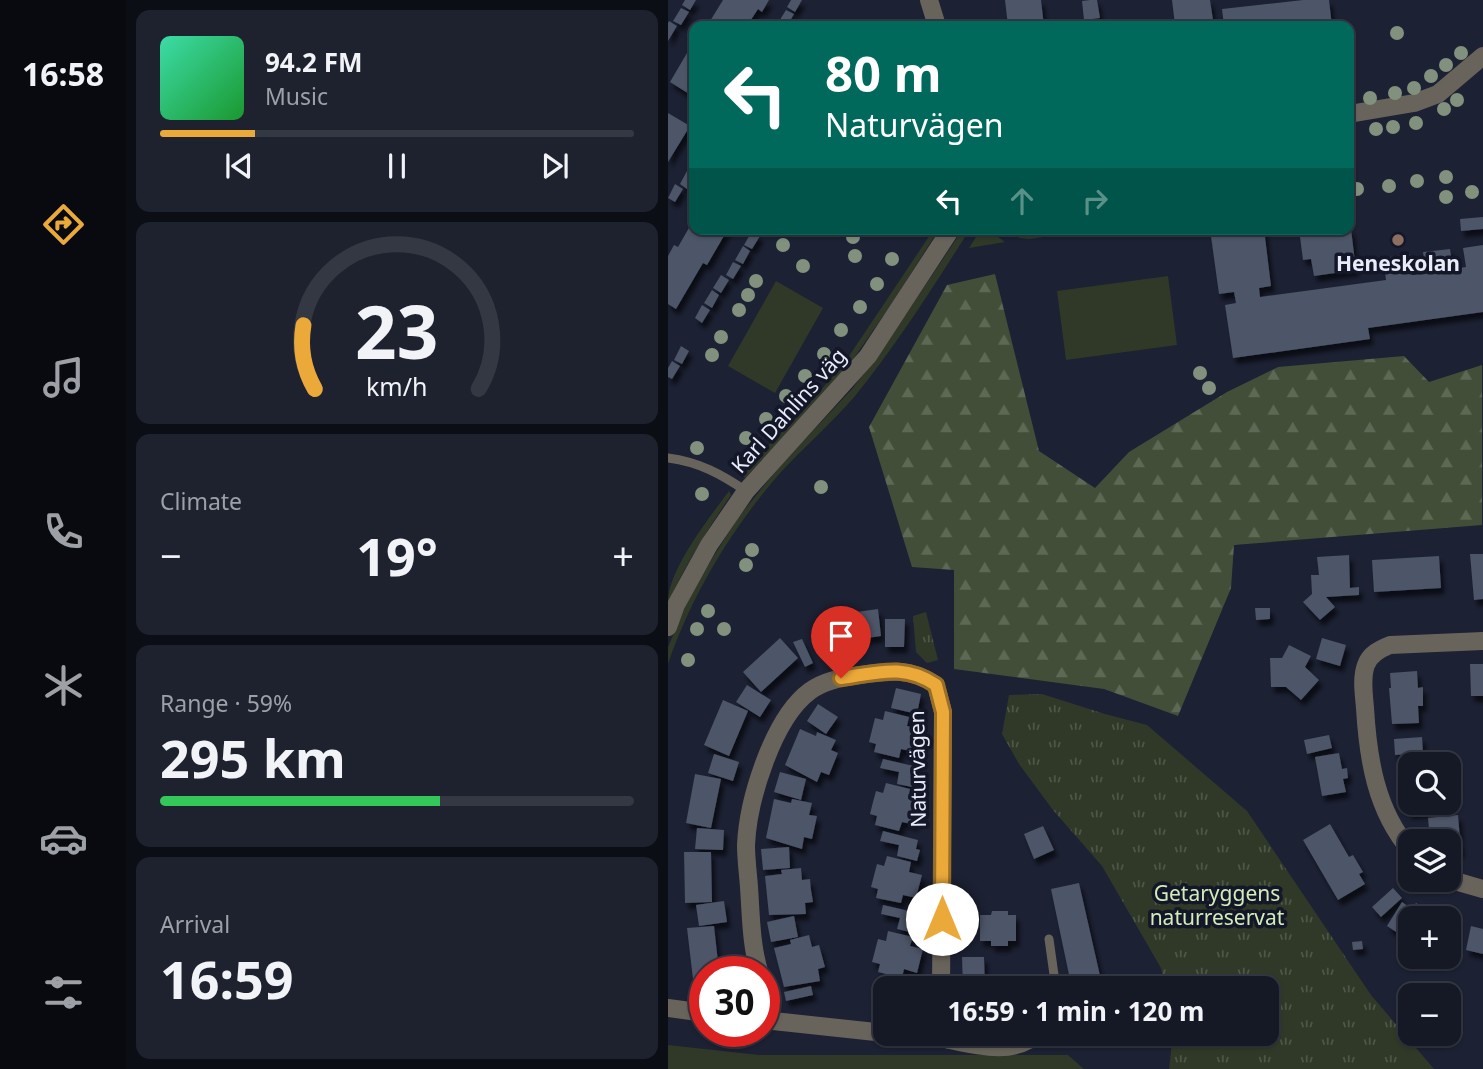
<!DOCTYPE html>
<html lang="en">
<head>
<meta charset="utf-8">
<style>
  :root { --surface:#151926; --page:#1e222e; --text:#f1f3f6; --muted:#9da0a7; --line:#343843; --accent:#eba93a }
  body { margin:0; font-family:"Noto Sans",sans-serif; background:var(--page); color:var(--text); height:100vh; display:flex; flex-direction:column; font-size:26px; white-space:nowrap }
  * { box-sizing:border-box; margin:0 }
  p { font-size:23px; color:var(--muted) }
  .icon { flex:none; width:38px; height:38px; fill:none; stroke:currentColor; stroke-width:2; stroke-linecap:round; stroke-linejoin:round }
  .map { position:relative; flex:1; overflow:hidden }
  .sheet { display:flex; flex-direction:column; gap:10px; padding:10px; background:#0c0e15; width:542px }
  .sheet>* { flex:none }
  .hud { position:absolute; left:21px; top:21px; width:665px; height:214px; border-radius:14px; box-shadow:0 2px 5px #0004,0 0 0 2px var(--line); background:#00695c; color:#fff; overflow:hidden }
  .buttons { position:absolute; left:730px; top:752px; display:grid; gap:14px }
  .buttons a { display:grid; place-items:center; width:63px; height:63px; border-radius:14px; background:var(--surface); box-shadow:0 2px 5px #0004,0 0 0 2px var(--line); font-size:35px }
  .speed { position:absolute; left:21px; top:956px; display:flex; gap:14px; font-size:35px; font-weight:700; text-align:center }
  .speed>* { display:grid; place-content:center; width:91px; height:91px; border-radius:50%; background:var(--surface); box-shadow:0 2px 5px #0004,0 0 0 2px var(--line); line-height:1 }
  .speed .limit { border:10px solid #d22; background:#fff; color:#111 }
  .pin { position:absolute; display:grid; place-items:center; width:60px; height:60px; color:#fff; margin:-72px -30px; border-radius:50% 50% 50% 0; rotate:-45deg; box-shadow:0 0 7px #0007 }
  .pin .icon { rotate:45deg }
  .me { position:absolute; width:77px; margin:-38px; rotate:0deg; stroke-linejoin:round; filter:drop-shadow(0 0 5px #0008) }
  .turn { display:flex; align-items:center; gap:24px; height:147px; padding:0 21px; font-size:32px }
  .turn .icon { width:91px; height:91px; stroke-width:2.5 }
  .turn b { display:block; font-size:49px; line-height:60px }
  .lanes { display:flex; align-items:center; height:66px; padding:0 21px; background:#0003; justify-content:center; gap:35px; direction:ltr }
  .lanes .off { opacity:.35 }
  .big { font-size:52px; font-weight:700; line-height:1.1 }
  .sheet .widget { flex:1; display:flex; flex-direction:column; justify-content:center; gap:10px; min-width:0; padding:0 24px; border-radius:14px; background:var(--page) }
  .sheet .dial { align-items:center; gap:0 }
  .dial svg { height:182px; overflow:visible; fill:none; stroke:var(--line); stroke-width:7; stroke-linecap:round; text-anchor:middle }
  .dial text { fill:var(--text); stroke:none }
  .song { display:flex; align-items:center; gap:21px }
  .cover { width:84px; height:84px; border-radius:10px; background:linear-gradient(135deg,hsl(160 70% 55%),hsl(130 70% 35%)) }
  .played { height:7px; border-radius:4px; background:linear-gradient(90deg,var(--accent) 20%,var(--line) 20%) }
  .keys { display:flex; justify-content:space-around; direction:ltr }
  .heat { display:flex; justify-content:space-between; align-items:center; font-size:38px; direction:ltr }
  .charge { height:10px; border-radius:5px; background:linear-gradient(90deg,#34c759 59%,var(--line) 0) }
  .trip { position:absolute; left:205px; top:976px; width:406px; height:70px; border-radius:14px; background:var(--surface); box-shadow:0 2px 5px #0004,0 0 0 2px var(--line); font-weight:700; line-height:70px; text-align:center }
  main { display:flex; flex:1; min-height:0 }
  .menu { display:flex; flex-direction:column; width:126px; justify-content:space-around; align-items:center; background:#080a0f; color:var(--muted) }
  .menu .icon { width:49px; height:49px }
  .menu .active { color:var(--accent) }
  .menu b { font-size:32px; color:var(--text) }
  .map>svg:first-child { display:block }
</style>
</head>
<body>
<main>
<nav class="menu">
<b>16:58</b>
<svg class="icon active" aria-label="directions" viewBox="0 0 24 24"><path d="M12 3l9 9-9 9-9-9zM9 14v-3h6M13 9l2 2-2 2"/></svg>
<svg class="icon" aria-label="music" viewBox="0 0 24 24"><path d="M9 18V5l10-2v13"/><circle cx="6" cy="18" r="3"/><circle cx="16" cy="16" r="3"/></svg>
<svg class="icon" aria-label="phone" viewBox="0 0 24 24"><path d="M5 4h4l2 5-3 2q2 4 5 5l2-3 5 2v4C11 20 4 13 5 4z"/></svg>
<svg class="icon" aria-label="climate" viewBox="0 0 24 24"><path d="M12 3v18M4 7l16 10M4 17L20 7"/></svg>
<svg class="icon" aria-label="car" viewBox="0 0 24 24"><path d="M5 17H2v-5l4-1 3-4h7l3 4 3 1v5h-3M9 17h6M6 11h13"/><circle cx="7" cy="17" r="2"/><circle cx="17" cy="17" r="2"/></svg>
<svg class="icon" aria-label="filters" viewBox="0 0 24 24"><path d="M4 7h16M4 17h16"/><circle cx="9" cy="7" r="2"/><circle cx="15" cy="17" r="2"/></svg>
</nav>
<section class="sheet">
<div class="widget">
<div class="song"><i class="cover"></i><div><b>94.2 FM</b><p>Music</p></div></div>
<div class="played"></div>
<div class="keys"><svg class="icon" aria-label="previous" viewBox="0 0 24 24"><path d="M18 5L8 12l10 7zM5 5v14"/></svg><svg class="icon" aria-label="pause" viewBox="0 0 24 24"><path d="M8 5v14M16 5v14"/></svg><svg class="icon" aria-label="next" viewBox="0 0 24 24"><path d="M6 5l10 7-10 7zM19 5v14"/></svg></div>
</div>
<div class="widget dial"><svg viewBox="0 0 100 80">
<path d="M14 69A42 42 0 1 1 86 69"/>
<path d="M14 69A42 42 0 0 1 9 41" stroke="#eba93a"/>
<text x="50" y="56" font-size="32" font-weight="700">23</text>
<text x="50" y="72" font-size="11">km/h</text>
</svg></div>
<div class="widget"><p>Climate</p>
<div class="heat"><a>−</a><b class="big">19°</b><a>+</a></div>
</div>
<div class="widget"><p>Range · 59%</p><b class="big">295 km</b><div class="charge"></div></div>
<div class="widget"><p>Arrival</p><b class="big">16:59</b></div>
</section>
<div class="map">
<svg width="815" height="1069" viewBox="0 0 815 1069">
  <defs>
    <pattern id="forest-firs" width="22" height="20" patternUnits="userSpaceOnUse" patternTransform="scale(1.75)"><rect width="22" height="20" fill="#424e37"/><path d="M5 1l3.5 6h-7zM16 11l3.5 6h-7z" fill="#5d6855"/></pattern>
    <pattern id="park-tufts" width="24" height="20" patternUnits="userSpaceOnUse" patternTransform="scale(1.75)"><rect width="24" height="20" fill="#303927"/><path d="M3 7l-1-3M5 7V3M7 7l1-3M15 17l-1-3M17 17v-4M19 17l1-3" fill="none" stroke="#4e5647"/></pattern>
    <filter id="shadow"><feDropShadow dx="3.5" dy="6" stdDeviation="2" flood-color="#0009"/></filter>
  </defs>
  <rect width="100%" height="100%" fill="#1c2133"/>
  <path fill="#303927" d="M266 229H271L223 305 176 372 77 478 73 474 145 399 177 362Z
    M295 229H302C266 286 229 344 187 396 164 423 137 446 113 472 64 528 24 594 0 664V647L24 591 69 519 112 466 184 389 209 357Z
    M313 229H319L337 242 301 248Z
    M334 229H427L362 239 352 238Z
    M500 276 509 345 398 360 389 291Z
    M108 281 155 308 107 393 60 366Z
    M61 491 63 495C39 530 18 565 0 602 0 570 41 518 61 491Z
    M0 1045 91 1055H400L416 1069H0Z"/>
  <path fill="url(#forest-firs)" d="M327 274 371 451 427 488 461 452 559 392 610 367 736 356 761 382 814 365V525L566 545 563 588 510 716 436 689 286 669V570L244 567 201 427 279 285Z"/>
  <path fill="url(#park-tufts)" d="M258 612 270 660 259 663 248 652 245 616Z
    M374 694 437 714 479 725 579 811 703 995 766 1069H501L505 1034H598V989H498L493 968 434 866 385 810 351 764 334 734 341 695Z"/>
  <path fill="#4d5468" filter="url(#shadow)" d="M17 0H28L22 10 14 5Z
    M55 0H101L94 12 90 9 79 26H39Z
    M123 0H134L127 12 119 7Z
    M337 0H373L376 26H340Z
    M422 0H429L432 18 416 20 414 1Z
    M504 0H542L545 20 507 25Z
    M635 0H661L664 26H556L554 9Z
    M13 8 21 12 13 25 5 21Z
    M118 10 126 14 119 26H116L110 23Z
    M1 21 9 26 0 41V23Z
    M26 41V97L2 82Z
    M0 113 22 126 0 162Z
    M19 171 26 175 19 189 12 184Z
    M7 184 15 189 7 202 0 198Z
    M815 217V229L793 231 792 219Z
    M26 219V229H60L39 265 35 263 8 309 0 304V256L6 245 10 247Z
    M542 229H596L603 286 591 288 592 297 718 280 715 258 742 254 744 275 758 274 755 252 782 249 785 269 798 267 795 248 815 245V312L700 328 702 339 565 358 557 305 568 303 566 292 551 294Z
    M631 229H683L688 270 646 276 643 259 635 260Z
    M84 231 92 236 84 249 76 245Z
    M75 246 82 251 75 264 67 260Z
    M65 262 73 266 65 279 58 275Z
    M53 275 61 280 53 293 45 288Z
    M44 290 51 295 44 308 36 303Z
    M34 305 42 310 34 323 27 318Z
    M13 346 21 351 14 364 6 360Z
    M4 361 12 366 4 379 0 377V368Z
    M802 554H815V599L806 600Z
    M681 555 682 588 691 587V595L658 597 667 607 652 620 635 602 644 594 643 575H651L649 557Z
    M771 556 773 588 706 592 704 560Z
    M587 608H602V619L588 620Z
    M210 609 213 636 164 643 160 616Z
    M217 619H237L236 647H217Z
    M156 628 167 653 158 657 147 632Z
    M112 638 130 658 93 692 75 672Z
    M654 638 678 645 672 666 648 659Z
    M134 639 145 663 137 667 125 642Z
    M621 645 643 656 637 667 651 680 633 700 618 687H603L602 658H614Z
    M802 664H815V696H803Z
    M749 671 750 688 755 687V706H750L751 723 724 724 721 688H723L722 673Z
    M79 685 103 700 92 717 68 702Z
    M228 688 253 694 249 714 223 708Z
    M55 700 80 711 61 756 36 745Z
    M150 704 170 717 158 734 139 721Z
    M217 711 241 717 239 726 252 729 246 752 233 749 231 758 206 752 208 744 201 742 207 718 215 720Z
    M132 729 148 736 149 732 168 740 163 750 170 753 161 775 153 772 149 782 117 765Z
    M661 735 664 748 639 754 636 740Z
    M754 737 755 753 727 755 726 739Z
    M671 753 674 769 679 768 680 778 675 779 678 792 654 796 647 757Z
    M46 754 71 762 65 781 40 773Z
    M215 759 250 767 248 776 252 777 249 788 229 784 231 772 212 768Z
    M788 768 789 792 780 793V769Z
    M112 772 138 779 133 800 106 792Z
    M737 772H742V803H767L768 811 740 813Z
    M27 774 53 779 43 828 18 823Z
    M218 783 242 789 240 799 252 802 247 825 234 822 231 831 207 825 209 816 202 814 205 802 208 791 215 793Z
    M106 799 123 803 124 799 144 803 141 815 149 816 144 839 136 837 134 849 98 838Z
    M790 815 792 839 762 841 760 818Z
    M662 824 681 857 685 855 695 872 691 874 697 884 670 900 635 840Z
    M375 826 386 850 366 859 356 834Z
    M29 828 56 830 55 850 27 849Z
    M215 831 250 840 248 849 252 850 249 861 229 856 231 845 212 841Z
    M784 841H792L793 852H785Z
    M121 847 122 868 95 870 93 849Z
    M16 852H43L44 902 17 903Z
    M219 856 243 862 241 872 254 875 248 898 235 895 233 903 208 898 210 889 203 887 209 864 216 866Z
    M133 868 134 880 142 879 143 890 145 902 137 903 138 914 101 915 97 876 114 874 113 870Z
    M411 883 435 989H404L383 889Z
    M725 888 734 898 713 917 704 907Z
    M56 901 59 922 31 926 28 905Z
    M734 902 744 909 748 903 762 912 758 919H742V941L719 926Z
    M215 905 250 913 248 922 252 923 250 934 229 929 232 918 213 914Z
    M324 911H340V915H348V941H340V946H323V941H312V915H323Z
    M126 916 130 937 103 942 99 922Z
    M46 926 51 971H37V977L25 979 19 928Z
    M803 926 815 929V954L798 950Z
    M220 931 245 937 242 946 255 949 249 973 236 969 234 978 210 972 212 964 204 962 210 939 218 941Z
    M141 935 144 947 151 945 157 967 150 969 152 981 116 987 106 948 123 944 122 940Z
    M694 941 695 949 685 950 684 942Z
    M294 957H316L317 989H295Z
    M219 977 246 984 245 989 216 988Z
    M143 986 145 995 118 1001 116 992Z"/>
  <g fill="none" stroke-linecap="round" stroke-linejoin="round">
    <path stroke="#69645b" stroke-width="9" d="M0 458C31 462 53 474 78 491
      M381 939 388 989
      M272 1034 279 1044C310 1051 351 1061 375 1034"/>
    <path stroke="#69645b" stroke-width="18" d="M261 0 269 26
      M681 114 746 103 770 94 815 56
      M0 627 8 605 41 545 78 491 200 356 283 229
      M742 850C708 810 700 759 697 708 696 695 693 678 698 665 702 654 712 649 722 645L815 641
      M780 879 815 889
      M91 971C83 944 83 916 81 887 80 873 78 859 78 845 80 800 105 718 142 691 157 680 174 678 192 675 222 671 241 667 268 685L275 712 273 989
      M96 991 105 1020
      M0 1008 37 1013
      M96 1020 217 1033
      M227 1034H235"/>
  </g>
  <g fill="#81917e">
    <circle cx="729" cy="33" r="7"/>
    <circle cx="793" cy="53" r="7"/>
    <circle cx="778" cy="65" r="7"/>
    <circle cx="763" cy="76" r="7"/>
    <circle cx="746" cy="88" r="7"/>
    <circle cx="727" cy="93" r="7"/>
    <circle cx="702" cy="98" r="7"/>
    <circle cx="789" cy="100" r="7"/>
    <circle cx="776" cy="109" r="7"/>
    <circle cx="748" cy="123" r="7"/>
    <circle cx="725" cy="127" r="7"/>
    <circle cx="708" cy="129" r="7"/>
    <circle cx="778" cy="177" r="7"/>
    <circle cx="749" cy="181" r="7"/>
    <circle cx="721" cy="186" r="7"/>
    <circle cx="689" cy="189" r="7"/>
    <circle cx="804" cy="192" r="7"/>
    <circle cx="778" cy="197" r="7"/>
    <circle cx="185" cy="237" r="7"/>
    <circle cx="115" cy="245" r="7"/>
    <circle cx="187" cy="256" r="7"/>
    <circle cx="224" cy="259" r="7"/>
    <circle cx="135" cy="266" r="7"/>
    <circle cx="88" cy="281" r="7"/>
    <circle cx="209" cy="284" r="7"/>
    <circle cx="80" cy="295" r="7"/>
    <circle cx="192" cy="307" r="7"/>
    <circle cx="71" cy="310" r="7"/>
    <circle cx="173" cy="330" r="7"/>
    <circle cx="53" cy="337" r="7"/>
    <circle cx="156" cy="354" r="7"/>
    <circle cx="44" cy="355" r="7"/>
    <circle cx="532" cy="373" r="7"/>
    <circle cx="137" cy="376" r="7"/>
    <circle cx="541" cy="388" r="7"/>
    <circle cx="118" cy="396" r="7"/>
    <circle cx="98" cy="419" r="7"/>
    <circle cx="78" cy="438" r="7"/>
    <circle cx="29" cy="448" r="7"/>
    <circle cx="153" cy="487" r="7"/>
    <circle cx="34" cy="494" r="7"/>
    <circle cx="84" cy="550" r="7"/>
    <circle cx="78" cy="565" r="7"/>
    <circle cx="40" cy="611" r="7"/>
    <circle cx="29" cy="629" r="7"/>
    <circle cx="56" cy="629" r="7"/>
    <circle cx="20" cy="660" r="7"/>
  </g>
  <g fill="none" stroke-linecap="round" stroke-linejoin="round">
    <g stroke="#996e26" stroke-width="18">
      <path id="route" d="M173 678C209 673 236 663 268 685L275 712 274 919"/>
    </g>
    <use href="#route" stroke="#eba93a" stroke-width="12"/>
  </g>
  <circle fill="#8d6e63" stroke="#131728" stroke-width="2.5" cx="730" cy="240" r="7"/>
  <g text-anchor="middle" stroke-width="7" stroke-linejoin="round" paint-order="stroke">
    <g font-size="21" font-weight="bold" fill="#e8ecf9" stroke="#131728">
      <text x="730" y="271">Heneskolan</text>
    </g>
    <g font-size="21" fill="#e8ecf9" stroke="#131728">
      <text transform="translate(121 411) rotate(-48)" y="7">Karl Dahlins väg</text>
      <text transform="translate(250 769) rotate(-91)" y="7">Naturvägen</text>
    </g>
    <g font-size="21" fill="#d3ecbb" stroke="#131728">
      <text x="549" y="901">Getaryggens<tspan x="549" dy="24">naturreservat</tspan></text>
    </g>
  </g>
</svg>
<div class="buttons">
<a><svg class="icon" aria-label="search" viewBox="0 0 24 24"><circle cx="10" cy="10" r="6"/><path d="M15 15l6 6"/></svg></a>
<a><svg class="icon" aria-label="layers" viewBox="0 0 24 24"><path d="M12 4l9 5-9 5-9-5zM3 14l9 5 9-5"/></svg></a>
<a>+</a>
<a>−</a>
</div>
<div class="speed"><div class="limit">30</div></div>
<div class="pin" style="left:173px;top:678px;background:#d93025"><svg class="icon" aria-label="arrive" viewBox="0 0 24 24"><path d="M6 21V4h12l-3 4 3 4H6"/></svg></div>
<svg class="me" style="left:274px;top:919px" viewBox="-20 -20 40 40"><circle r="19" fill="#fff"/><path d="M0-13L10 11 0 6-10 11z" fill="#eba93a"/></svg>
<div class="trip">16:59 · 1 min · 120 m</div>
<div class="hud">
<div class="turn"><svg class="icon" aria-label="left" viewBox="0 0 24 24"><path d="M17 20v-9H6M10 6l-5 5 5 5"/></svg><div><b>80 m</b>Naturvägen</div></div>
<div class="lanes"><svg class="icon" aria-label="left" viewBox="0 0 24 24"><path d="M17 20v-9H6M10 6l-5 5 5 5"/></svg><svg class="icon off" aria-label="ahead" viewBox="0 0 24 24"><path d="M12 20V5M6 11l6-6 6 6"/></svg><svg class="icon off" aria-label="right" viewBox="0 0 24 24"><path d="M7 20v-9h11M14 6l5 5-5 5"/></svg></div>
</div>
</div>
</main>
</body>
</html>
